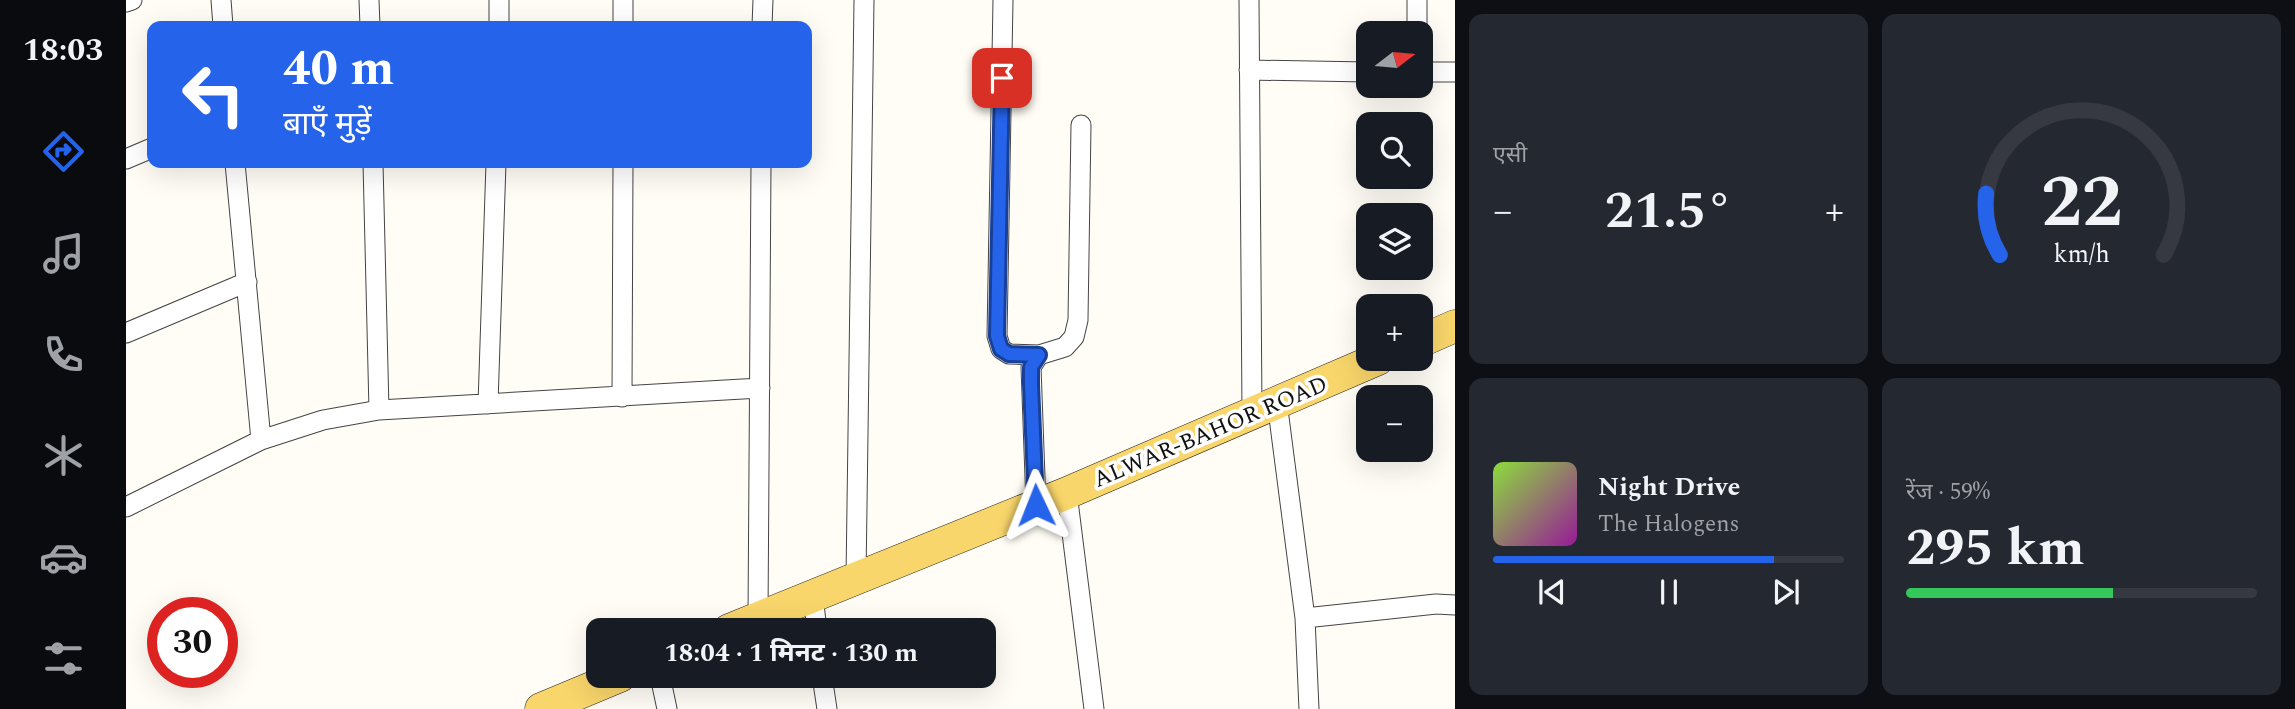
<!DOCTYPE html>
<html lang="hi">
<head>
<meta charset="utf-8">
<style>
  :root { --surface:#171b24; --page:#242831; --text:#f1f3f6; --muted:#9ea1a6; --line:#363941; --accent:#2563eb }
  body { margin:0; font-family:Spectral,"Noto Sans Devanagari",serif; background:var(--page); color:var(--text); height:100vh; display:flex; flex-direction:column; font-size:26px; white-space:nowrap }
  * { box-sizing:border-box; margin:0 }
  p { font-size:23px; color:var(--muted) }
  .icon { flex:none; width:38px; height:38px; fill:none; stroke:currentColor; stroke-width:2; stroke-linecap:round; stroke-linejoin:round }
  .map { position:relative; flex:1; overflow:hidden }
  .side { display:flex; flex-direction:column; gap:14px; padding:14px; background:#0d0f14; width:840px }
  .side>* { flex:none }
  .banner { position:absolute; left:21px; top:21px; width:665px; height:147px; border-radius:14px; box-shadow:0 7px 28px #0002; background:#2563eb; color:#fff; overflow:hidden }
  .needle { width:46px; rotate:74deg }
  .buttons { position:absolute; left:1230px; top:21px; display:grid; gap:14px }
  .buttons a { display:grid; place-items:center; width:77px; height:77px; border-radius:14px; background:var(--surface); box-shadow:0 7px 28px #0002; font-size:35px }
  .speed { position:absolute; left:21px; top:597px; display:flex; gap:14px; font-size:35px; font-weight:700; text-align:center }
  .speed>* { display:grid; place-content:center; width:91px; height:91px; border-radius:50%; background:var(--surface); box-shadow:0 7px 28px #0002; line-height:1 }
  .speed .limit { border:10px solid #d22; background:#fff; color:#111 }
  .pin { position:absolute; display:grid; place-items:center; width:60px; height:60px; color:#fff; margin:-30px; border-radius:14px; box-shadow:0 4px 10px #0006 }
  .me { position:absolute; width:77px; margin:-38px; rotate:358deg; stroke-linejoin:round; filter:drop-shadow(0 0 5px #0008) }
  .turn { display:flex; align-items:center; gap:24px; height:147px; padding:0 21px; font-size:32px }
  .turn .icon { width:91px; height:91px; stroke-width:2.5 }
  .turn b { display:block; font-size:49px; line-height:60px }
  .big { font-size:52px; font-weight:700; line-height:1.1 }
  .side .card { flex:1; display:flex; flex-direction:column; justify-content:center; gap:10px; min-width:0; padding:0 24px; border-radius:14px; background:var(--page) }
  .side .dial { align-items:center; gap:0 }
  .dial svg { height:182px; overflow:visible; fill:none; stroke:var(--line); stroke-width:7; stroke-linecap:round; text-anchor:middle }
  .dial text { fill:var(--text); stroke:none }
  .song { display:flex; align-items:center; gap:21px }
  .cover { width:84px; height:84px; border-radius:10px; background:linear-gradient(135deg,hsl(90 70% 55%),hsl(300 70% 35%)) }
  .played { height:7px; border-radius:4px; background:linear-gradient(90deg,var(--accent) 80%,var(--line) 80%) }
  .keys { display:flex; justify-content:space-around; direction:ltr }
  .heat { display:flex; justify-content:space-between; align-items:center; font-size:38px; direction:ltr }
  .charge { height:10px; border-radius:5px; background:linear-gradient(90deg,#34c759 59%,var(--line) 0) }
  .side .tiles { flex:1; display:grid; gap:14px; grid-template-columns:repeat(2,1fr) }
  .trip { position:absolute; left:460px; top:618px; width:410px; height:70px; border-radius:14px; background:var(--surface); box-shadow:0 7px 28px #0002; font-weight:700; line-height:70px; text-align:center }
  main { display:flex; flex:1; min-height:0 }
  .tab-bar { display:flex; flex-direction:column; width:126px; justify-content:space-around; align-items:center; background:#090b0e; color:var(--muted) }
  .tab-bar .icon { width:49px; height:49px }
  .tab-bar .selected { color:var(--accent) }
  .tab-bar b { font-size:32px; color:var(--text) }
  .map>svg:first-child { display:block }
</style>
</head>
<body>
<main>
<nav class="tab-bar">
<b>18:03</b>
<svg class="icon selected" aria-label="directions" viewBox="0 0 24 24"><path d="M12 3l9 9-9 9-9-9zM9 14v-3h6M13 9l2 2-2 2"/></svg>
<svg class="icon" aria-label="music" viewBox="0 0 24 24"><path d="M9 18V5l10-2v13"/><circle cx="6" cy="18" r="3"/><circle cx="16" cy="16" r="3"/></svg>
<svg class="icon" aria-label="phone" viewBox="0 0 24 24"><path d="M5 4h4l2 5-3 2q2 4 5 5l2-3 5 2v4C11 20 4 13 5 4z"/></svg>
<svg class="icon" aria-label="climate" viewBox="0 0 24 24"><path d="M12 3v18M4 7l16 10M4 17L20 7"/></svg>
<svg class="icon" aria-label="car" viewBox="0 0 24 24"><path d="M5 17H2v-5l4-1 3-4h7l3 4 3 1v5h-3M9 17h6M6 11h13"/><circle cx="7" cy="17" r="2"/><circle cx="17" cy="17" r="2"/></svg>
<svg class="icon" aria-label="filters" viewBox="0 0 24 24"><path d="M4 7h16M4 17h16"/><circle cx="9" cy="7" r="2"/><circle cx="15" cy="17" r="2"/></svg>
</nav>
<div class="map">
<svg width="1329" height="709" viewBox="0 0 1329 709">
  <rect width="100%" height="100%" fill="#fffdf5"/>
  <g fill="none" stroke-linecap="round" stroke-linejoin="round">
    <g stroke="#444" stroke-width="21">
      <path id="minor" d="M95 0 97 26
        M243 0 244 26
        M877 0 871 336 875 349 883 354 913 355
        M1123 0 1126 412
        M1291 0V33
        M0 2 6 0
        M373 26V0
        M497 26V0
        M636 26 637 0
        M1123 70 1242 72
        M1295 72H1329
        M0 159 26 148
        M109 163 135 440
        M247 163 253 410
        M0 333 121 282
        M496 397 497 163
        M1151 402 1179 618 1183 709
        M362 404 370 163
        M941 493 968 709
        M910 505 905 367 913 355 939 347 948 337 952 320 955 125
        M0 507 135 440 197 420 253 410 634 388
        M730 578 738 0
        M687 596 691 630
        M632 618 635 163
        M1179 618 1310 604 1329 605
        M534 676 541 709
        M696 676 701 709"/>
    </g>
    <g stroke="#222" stroke-width="33">
      <path id="primary" d="M1295 341 1329 326
        M603 630 941 493 1252 359
        M415 709 494 676"/>
    </g>
    <use href="#minor" stroke="#fff" stroke-width="19"/>
    <use href="#primary" stroke="#f9d66b" stroke-width="32"/>
  </g>
  <g fill="none" stroke-linecap="round" stroke-linejoin="round">
    <g stroke="#184099" stroke-width="18">
      <path id="route" d="M876 78 871 336 875 349 883 354 913 355 905 367V384L910 505"/>
    </g>
    <use href="#route" stroke="#2563eb" stroke-width="12"/>
  </g>
  <g text-anchor="middle" stroke-width="7" stroke-linejoin="round" paint-order="stroke">
    <g font-size="23" fill="#111" stroke="#fff">
      <text transform="translate(1084 431) rotate(-23)" y="8">ALWAR-BAHOR ROAD</text>
    </g>
  </g>
</svg>
<div class="buttons">
<a><svg class="needle" viewBox="-14 -14 28 28"><path d="M0-13l5 13h-10z" fill="#e53935"/><path d="M0 13l5-13h-10z" fill="#9ea1a6"/></svg></a>
<a><svg class="icon" aria-label="search" viewBox="0 0 24 24"><circle cx="10" cy="10" r="6"/><path d="M15 15l6 6"/></svg></a>
<a><svg class="icon" aria-label="layers" viewBox="0 0 24 24"><path d="M12 4l9 5-9 5-9-5zM3 14l9 5 9-5"/></svg></a>
<a>+</a>
<a>−</a>
</div>
<div class="speed"><div class="limit">30</div></div>
<div class="pin" style="left:876px;top:78px;background:#d93025"><svg class="icon" aria-label="arrive" viewBox="0 0 24 24"><path d="M6 21V4h12l-3 4 3 4H6"/></svg></div>
<svg class="me" style="left:910px;top:505px" viewBox="-20 -20 40 40"><path d="M0-17L14 15 0 8-14 15z" fill="#2563eb" stroke="#fff" stroke-width="4"/></svg>
<div class="trip">18:04 · 1 मिनट · 130 m</div>
<div class="banner">
<div class="turn"><svg class="icon" aria-label="left" viewBox="0 0 24 24"><path d="M17 20v-9H6M10 6l-5 5 5 5"/></svg><div><b>40 m</b>बाएँ मुड़ें</div></div>
</div>
</div>
<section class="side">
<div class="tiles">
<div class="card"><p>एसी</p>
<div class="heat"><a>−</a><b class="big">21.5°</b><a>+</a></div>
</div>
<div class="card dial"><svg viewBox="0 0 100 80">
<path d="M14 69A42 42 0 1 1 86 69"/>
<path d="M14 69A42 42 0 0 1 8 42" stroke="#2563eb"/>
<text x="50" y="56" font-size="32" font-weight="700">22</text>
<text x="50" y="72" font-size="11">km/h</text>
</svg></div>
<div class="card">
<div class="song"><i class="cover"></i><div><b>Night Drive</b><p>The Halogens</p></div></div>
<div class="played"></div>
<div class="keys"><svg class="icon" aria-label="previous" viewBox="0 0 24 24"><path d="M18 5L8 12l10 7zM5 5v14"/></svg><svg class="icon" aria-label="pause" viewBox="0 0 24 24"><path d="M8 5v14M16 5v14"/></svg><svg class="icon" aria-label="next" viewBox="0 0 24 24"><path d="M6 5l10 7-10 7zM19 5v14"/></svg></div>
</div>
<div class="card"><p>रेंज · 59%</p><b class="big">295 km</b><div class="charge"></div></div>
</div>
</section>
</main>
</body>
</html>
